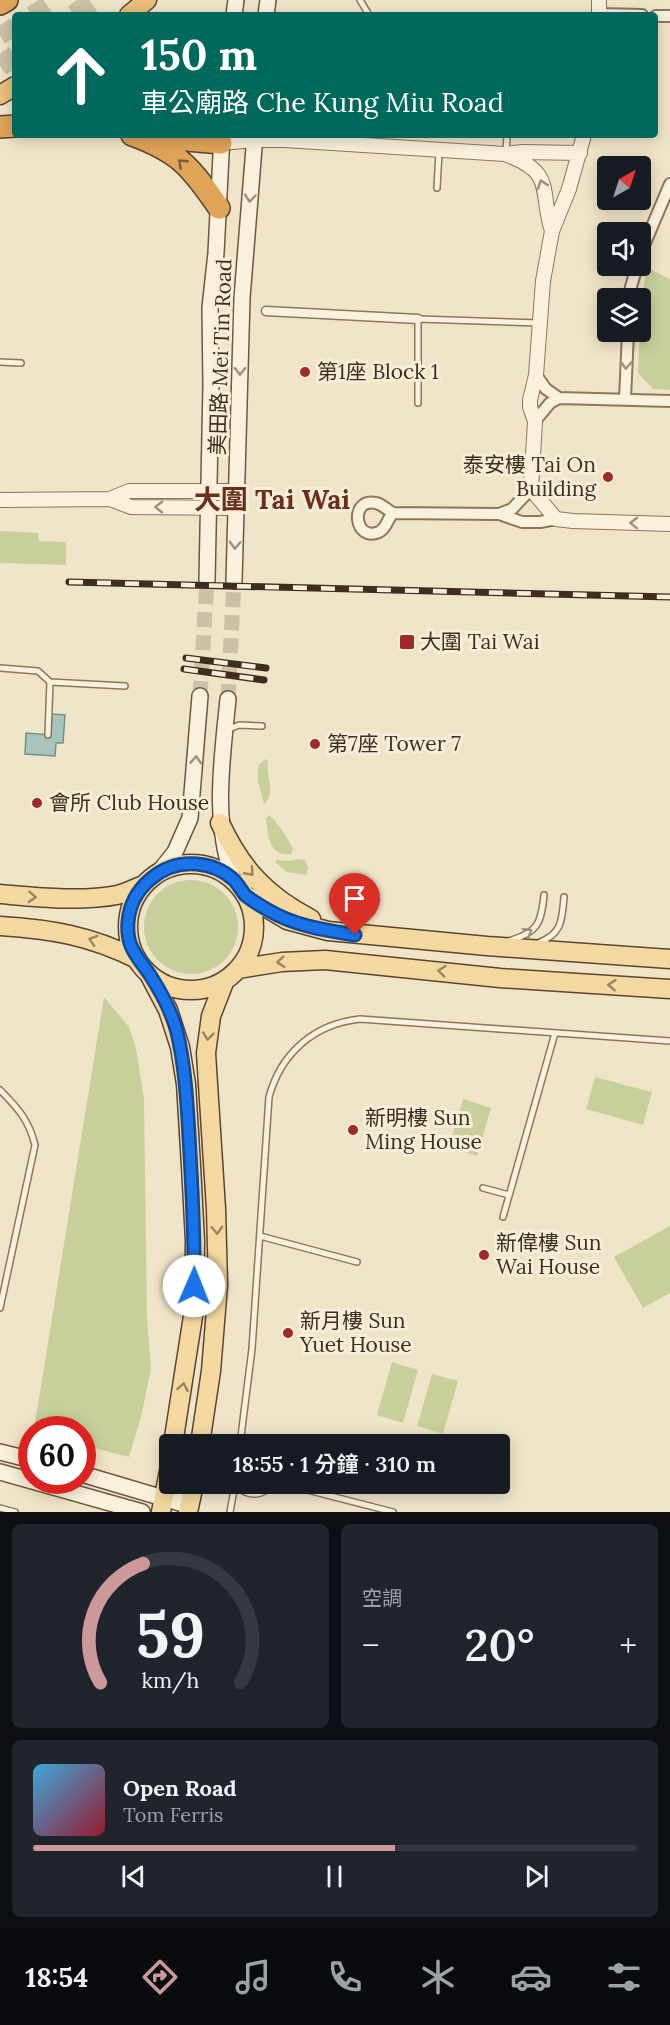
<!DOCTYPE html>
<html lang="zh-TW">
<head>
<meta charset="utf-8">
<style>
  :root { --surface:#171b24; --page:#20242c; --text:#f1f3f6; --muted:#9ea1a6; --line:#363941; --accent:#cc999b }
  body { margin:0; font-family:Lora,"Noto Sans TC",serif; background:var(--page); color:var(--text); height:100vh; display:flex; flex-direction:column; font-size:22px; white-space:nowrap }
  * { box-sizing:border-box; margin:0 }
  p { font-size:20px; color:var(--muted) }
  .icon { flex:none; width:33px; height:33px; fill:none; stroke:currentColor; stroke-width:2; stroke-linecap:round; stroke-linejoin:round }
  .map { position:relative; height:1512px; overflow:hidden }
  .side { display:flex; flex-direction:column; gap:12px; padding:12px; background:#0d0f14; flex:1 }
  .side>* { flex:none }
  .top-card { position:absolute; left:12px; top:12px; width:646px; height:126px; border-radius:6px; box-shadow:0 3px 15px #0003; background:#00695c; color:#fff; overflow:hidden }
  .needle { width:39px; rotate:39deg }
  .controls { position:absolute; left:597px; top:156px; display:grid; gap:12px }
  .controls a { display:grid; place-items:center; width:54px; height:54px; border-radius:6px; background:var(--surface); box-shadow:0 3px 15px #0003; font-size:30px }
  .speed { position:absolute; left:18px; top:1416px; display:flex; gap:12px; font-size:30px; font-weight:700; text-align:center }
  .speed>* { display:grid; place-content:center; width:78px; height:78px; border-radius:50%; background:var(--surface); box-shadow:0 3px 15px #0003; line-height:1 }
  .speed .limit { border:9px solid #d22; background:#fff; color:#111 }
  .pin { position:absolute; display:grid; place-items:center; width:51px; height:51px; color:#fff; margin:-62px -26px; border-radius:50% 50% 50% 0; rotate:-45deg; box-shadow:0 0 6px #0007 }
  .pin .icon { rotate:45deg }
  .me { position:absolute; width:66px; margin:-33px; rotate:1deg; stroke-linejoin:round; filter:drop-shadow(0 0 4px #0008) }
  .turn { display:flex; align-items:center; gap:21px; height:126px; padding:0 30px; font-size:27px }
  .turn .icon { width:78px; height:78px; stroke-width:2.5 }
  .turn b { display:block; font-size:42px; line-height:51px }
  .big { font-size:45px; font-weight:600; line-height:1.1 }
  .side .widget { flex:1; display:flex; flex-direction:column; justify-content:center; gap:9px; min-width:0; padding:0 21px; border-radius:9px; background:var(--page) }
  .side .dial { align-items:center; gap:0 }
  .dial svg { height:156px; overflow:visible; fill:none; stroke:var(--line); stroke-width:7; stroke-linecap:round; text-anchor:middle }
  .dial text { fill:var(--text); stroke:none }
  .song { display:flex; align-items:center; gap:18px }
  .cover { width:72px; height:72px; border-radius:9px; background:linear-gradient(135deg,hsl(200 70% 55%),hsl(350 70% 35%)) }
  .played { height:6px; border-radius:3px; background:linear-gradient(90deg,var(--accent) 60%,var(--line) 60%) }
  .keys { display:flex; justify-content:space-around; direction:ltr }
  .heat { display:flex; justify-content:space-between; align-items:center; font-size:33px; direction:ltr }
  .side .tiles { flex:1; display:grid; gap:12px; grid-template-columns:1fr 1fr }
  .widget:last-child { grid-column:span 2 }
  .trip { position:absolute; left:159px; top:1434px; width:351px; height:60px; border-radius:6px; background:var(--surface); box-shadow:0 3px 15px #0003; font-weight:600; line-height:60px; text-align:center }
  .tab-bar { display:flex; height:96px; justify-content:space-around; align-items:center; background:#090b0e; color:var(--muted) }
  .tab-bar .icon { width:42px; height:42px }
  .tab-bar .current { color:var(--accent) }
  .tab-bar b { font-size:27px; color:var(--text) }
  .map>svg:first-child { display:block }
</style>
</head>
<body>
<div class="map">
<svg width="670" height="1512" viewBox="0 0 670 1512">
  <rect width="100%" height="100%" fill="#f0e4c8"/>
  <path fill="#c9cf9b" d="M647 268 670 279V390L653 389 638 373 641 302Z
    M0 531 38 533 39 541 66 542V565L0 563Z
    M265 759 268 761C265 776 277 792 264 804L258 782V766Z
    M268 815C276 819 289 840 293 849L291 854C269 857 268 836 266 819Z
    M298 859 305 860 308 867 307 875 287 872 275 862 276 860 290 861Z
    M144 927a47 47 0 1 1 94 0a47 47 0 1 1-94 0Z
    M104 997 129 1027 136 1048 144 1099 147 1318 151 1369 141 1417 129 1457 83 1445 82 1430 34 1429Z
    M595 1077 652 1092 643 1125 586 1109Z
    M463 1099 491 1108 477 1156 449 1147Z
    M670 1226V1293L643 1308 614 1257Z
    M392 1362 418 1370 403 1423 377 1415Z
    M432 1374 458 1381 443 1434 417 1426Z"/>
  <path fill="#a9c4bc" stroke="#6f938a" stroke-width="1.5" d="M52 714 65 715 63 743H56L55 756 25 754 26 733 51 735Z"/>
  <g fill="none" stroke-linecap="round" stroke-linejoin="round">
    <path stroke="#ccc0a6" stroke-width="15" stroke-dasharray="15 8" stroke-linecap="butt" d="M200 696 207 580
      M228 699 234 581"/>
    <path stroke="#ccc0a6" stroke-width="18" stroke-dasharray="18 9" stroke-linecap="butt" d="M32 15 54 0
      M0 36 15 26"/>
    <path stroke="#ccc0a6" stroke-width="21" stroke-dasharray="21 10" stroke-linecap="butt" d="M74 15 95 0
      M0 66 15 56"/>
    <g stroke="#8d765c" stroke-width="8">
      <path id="service" d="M360 0 369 15
        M506 154 507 135
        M437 188 439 152
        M0 362 21 363
        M418 403V319L538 323
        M0 668 38 671 50 682 125 686
        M229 729 239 725 262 726
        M48 735 50 682
        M509 941C538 932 541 924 544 895
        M538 943C562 934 562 921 564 897
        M0 1090C17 1107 29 1120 35 1145L0 1308
        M483 1188 509 1195
        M503 1217 555 1033
        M260 1236 357 1262
        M240 1444 252 1349 269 1097C281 1053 314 1024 360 1019L670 1041
        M235 1484C246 1497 262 1498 272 1484
        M284 1484 393 1512
        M167 1490 187 1495
        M0 1508 15 1512
        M230 1512 235 1484"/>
    </g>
    <g stroke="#8d765c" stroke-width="11">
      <path id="pedestrian" d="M266 311 418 319"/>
    </g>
    <g stroke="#8d765c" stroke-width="14">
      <path id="minor" d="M599 14 642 15
        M656 16H670
        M640 255 670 184
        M630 298 631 287 637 266
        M536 375 546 389 559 398
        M625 399 628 332
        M535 421 550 403 559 398 670 401
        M393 513C387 519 387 528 379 532 354 543 349 497 376 503 382 504 387 510 393 513L499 514 522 522H540L556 519
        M499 514 512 509 531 489"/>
    </g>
    <g stroke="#8d765c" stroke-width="16">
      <path id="tertiary" d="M599 15V0
        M584 135 569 189 552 231 543 281 536 375 530 400V407L535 421 531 489 556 519 573 521 670 524
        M221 143 255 140H285L505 154 523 152 580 153
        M507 155C556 173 539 191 552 231
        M110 499 131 507 237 508
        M0 500 110 499 129 491H237"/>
    </g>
    <g stroke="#6f573f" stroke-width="18">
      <path id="secondary" d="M234 15 236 0
        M266 15 268 0
        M207 580 211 385 210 308 216 253 222 135
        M234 581 242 298 255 135
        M228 699C222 761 212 820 234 881
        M159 872 175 852 190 818 200 696
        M0 1452 32 1460
        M0 1472 142 1512
        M82 1474 190 1506"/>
    </g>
    <g stroke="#5b4430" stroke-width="21">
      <path id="primary" d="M220 823C241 868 266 896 311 919
        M128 927a63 63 0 1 1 126 0a63 63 0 1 1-126 0Z
        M0 894C36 897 81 902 117 895 126 893 135 888 144 885
        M245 895 287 920 328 931 487 946 670 959
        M0 926C51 929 91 936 137 959
        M238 969 282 962 325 960 500 978 670 989
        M149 974 168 1010 180 1047 186 1084 191 1166 195 1241 194 1310 173 1444
        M200 1444 211 1371 218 1285 216 1209 206 1053 211 1016 225 980
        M161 1512 170 1466
        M188 1512 194 1484"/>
    </g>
    <g stroke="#5b4430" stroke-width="21">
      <path id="trunk" d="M129 15 147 0
        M0 95 15 86"/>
    </g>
    <g stroke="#5b4430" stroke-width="24">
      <path id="motorway" d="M0 4 7 0
        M0 127 15 126
        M132 135C179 152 191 167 219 208
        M152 137 221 143"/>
    </g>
    <use href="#service" stroke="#faf1dc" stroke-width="5"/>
    <use href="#pedestrian" stroke="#faf1dc" stroke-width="8"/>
    <use href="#minor" stroke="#faf1dc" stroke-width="10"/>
    <use href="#tertiary" stroke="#faf1dc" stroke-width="14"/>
    <use href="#secondary" stroke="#faf1dc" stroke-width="15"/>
    <use href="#primary" stroke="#f3d9a0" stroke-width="18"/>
    <use href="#trunk" stroke="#eabe7c" stroke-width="18"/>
    <use href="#motorway" stroke="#e0a458" stroke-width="21"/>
    <g stroke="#3d2e20" stroke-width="7">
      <path id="rail" d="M69 582 670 597
        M186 658 266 668
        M184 669 264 680"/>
    </g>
    <use href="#rail" stroke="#f7eed8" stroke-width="4.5" stroke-dasharray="14" stroke-linecap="butt"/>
  </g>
  <defs><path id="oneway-chevron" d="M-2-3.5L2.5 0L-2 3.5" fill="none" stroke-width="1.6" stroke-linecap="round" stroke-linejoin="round" transform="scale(1.5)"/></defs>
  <use stroke="#7e5d36" href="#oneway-chevron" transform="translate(182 163) rotate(-137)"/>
  <g stroke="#9c907e">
    <use href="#oneway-chevron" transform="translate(542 184) rotate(-109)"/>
    <use href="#oneway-chevron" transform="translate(250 198) rotate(95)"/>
    <use href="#oneway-chevron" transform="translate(626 365) rotate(93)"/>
    <use href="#oneway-chevron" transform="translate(240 371) rotate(91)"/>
    <use href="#oneway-chevron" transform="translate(159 507) rotate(-179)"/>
    <use href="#oneway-chevron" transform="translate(634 523) rotate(-179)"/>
    <use href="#oneway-chevron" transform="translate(235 545) rotate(92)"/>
    <use href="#oneway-chevron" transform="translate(196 760) rotate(-86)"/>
    <use href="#oneway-chevron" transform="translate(528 932) rotate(-32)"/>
  </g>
  <g stroke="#988460">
    <use href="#oneway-chevron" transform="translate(250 872) rotate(48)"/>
    <use href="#oneway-chevron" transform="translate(32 897) rotate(3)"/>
    <use href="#oneway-chevron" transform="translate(93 940) rotate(-162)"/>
    <use href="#oneway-chevron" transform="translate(281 962) rotate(174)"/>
    <use href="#oneway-chevron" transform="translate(442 971) rotate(-174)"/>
    <use href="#oneway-chevron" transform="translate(612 985) rotate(-176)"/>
    <use href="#oneway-chevron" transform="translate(208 1036) rotate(96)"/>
    <use href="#oneway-chevron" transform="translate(217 1230) rotate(88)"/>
    <use href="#oneway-chevron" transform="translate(183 1387) rotate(-80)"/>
  </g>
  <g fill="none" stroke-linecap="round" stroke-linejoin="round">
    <g stroke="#114b97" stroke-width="15">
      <path id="route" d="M194 1286C195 1236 192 1186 189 1136 187 1101 185 1066 177 1032 172 1013 161 992 150 975 137 956 126 947 128 922 131 887 163 861 197 864 210 865 224 871 234 880 238 884 241 890 245 895 251 900 261 906 268 910 295 926 324 930 355 935"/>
    </g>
    <use href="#route" stroke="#1a73e8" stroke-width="10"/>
  </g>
  <g fill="#9e2a2b" stroke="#f7eed8" stroke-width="2">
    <circle cx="305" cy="372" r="6"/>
    <circle cx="608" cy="477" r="6"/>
    <rect x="399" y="634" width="16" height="16" rx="3"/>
    <circle cx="315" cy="744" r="6"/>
    <circle cx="37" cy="803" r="6"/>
    <circle cx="353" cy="1130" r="6"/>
    <circle cx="484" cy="1255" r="6"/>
    <circle cx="288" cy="1333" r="6"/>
  </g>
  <g text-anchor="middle" stroke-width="6" stroke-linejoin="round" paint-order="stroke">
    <g font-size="21" fill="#3d2e20" stroke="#f7eed8">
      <text transform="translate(221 357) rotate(-88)" y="7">美田路 Mei Tin Road</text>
    </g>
    <g font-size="21" fill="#3d2e20" stroke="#f7eed8" text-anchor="start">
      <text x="317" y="379">第1座 Block 1</text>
      <text x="596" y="472" text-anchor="end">泰安樓 Tai On<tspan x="596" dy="24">Building</tspan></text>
      <text x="420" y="649">大圍 Tai Wai</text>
      <text x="327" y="751">第7座 Tower 7</text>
      <text x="49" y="810">會所 Club House</text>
      <text x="365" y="1125">新明樓 Sun<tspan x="365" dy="24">Ming House</tspan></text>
      <text x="496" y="1250">新偉樓 Sun<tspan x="496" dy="24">Wai House</tspan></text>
      <text x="300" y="1328">新月樓 Sun<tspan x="300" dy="24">Yuet House</tspan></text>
    </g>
    <g font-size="27" font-weight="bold" fill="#6b2e1e" stroke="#f7eed8">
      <text x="272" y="509">大圍 Tai Wai</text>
    </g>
  </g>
</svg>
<div class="controls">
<a><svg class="needle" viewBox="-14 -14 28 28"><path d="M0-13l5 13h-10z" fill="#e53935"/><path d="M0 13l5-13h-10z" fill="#9ea1a6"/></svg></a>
<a><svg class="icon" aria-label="sound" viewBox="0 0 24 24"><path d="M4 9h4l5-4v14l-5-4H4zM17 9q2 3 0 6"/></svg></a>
<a><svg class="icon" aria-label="layers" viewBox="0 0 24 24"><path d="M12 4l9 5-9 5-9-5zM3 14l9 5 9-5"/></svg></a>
</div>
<div class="speed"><div class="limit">60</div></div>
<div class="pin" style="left:355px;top:935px;background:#d93025"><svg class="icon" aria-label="arrive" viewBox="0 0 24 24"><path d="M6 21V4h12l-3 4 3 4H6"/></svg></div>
<svg class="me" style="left:194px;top:1286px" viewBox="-20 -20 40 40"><circle r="19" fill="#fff"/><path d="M0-13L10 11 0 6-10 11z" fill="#1a73e8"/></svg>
<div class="trip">18:55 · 1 分鐘 · 310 m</div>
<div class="top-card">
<div class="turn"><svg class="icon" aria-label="ahead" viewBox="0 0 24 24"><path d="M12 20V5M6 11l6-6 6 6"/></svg><div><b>150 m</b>車公廟路 Che Kung Miu Road</div></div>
</div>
</div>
<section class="side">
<div class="tiles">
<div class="widget dial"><svg viewBox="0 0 100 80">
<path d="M14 69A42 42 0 1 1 86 69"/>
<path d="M14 69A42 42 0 0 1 36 8" stroke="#cc999b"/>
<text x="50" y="56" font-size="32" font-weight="700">59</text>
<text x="50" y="72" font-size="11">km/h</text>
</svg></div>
<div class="widget"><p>空調</p>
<div class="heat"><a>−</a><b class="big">20°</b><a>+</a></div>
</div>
<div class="widget">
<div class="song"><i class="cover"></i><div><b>Open Road</b><p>Tom Ferris</p></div></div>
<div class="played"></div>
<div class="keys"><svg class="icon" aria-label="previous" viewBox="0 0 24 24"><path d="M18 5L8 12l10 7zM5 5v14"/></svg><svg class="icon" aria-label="pause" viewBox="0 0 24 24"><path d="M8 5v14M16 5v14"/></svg><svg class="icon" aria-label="next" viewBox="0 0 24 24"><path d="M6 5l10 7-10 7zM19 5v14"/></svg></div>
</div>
</div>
</section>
<nav class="tab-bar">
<b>18:54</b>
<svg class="icon current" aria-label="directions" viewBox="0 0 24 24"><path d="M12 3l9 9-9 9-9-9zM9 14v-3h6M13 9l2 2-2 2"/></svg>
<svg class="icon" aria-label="music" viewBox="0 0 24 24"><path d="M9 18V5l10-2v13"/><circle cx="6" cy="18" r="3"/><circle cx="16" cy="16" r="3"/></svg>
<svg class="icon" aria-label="phone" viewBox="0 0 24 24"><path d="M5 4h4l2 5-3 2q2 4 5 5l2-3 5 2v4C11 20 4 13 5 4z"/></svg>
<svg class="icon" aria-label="climate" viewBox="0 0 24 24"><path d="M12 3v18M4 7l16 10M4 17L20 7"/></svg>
<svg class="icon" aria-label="car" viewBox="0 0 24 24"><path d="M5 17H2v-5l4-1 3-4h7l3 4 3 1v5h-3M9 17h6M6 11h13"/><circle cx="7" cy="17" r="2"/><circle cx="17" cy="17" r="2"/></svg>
<svg class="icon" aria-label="filters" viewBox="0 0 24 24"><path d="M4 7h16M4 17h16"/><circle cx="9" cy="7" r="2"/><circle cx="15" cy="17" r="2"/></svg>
</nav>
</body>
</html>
